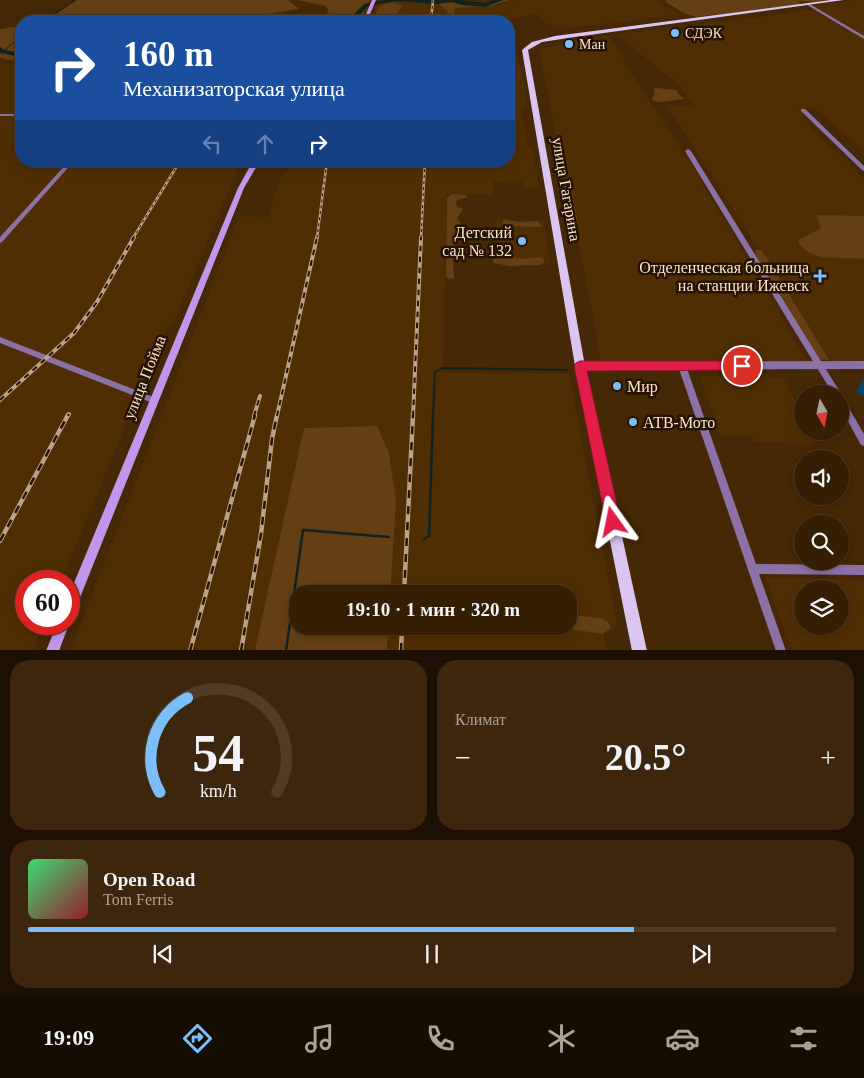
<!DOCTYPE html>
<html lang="ru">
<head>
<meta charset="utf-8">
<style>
  :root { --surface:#341e04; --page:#3c270e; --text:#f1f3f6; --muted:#a9a29a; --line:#4e3c26; --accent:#7cbef9 }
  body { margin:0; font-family:Georgia,serif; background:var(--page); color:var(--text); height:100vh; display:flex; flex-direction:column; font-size:19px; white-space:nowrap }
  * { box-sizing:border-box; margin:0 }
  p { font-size:16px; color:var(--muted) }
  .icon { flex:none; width:28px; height:28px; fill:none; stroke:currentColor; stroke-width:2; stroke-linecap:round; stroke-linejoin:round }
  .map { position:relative; height:650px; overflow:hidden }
  .panel { display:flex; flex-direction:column; gap:10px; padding:10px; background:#1d1002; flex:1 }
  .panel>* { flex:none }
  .top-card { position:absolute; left:15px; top:15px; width:500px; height:152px; border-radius:20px; box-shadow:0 2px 8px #0003,0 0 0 1px var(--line); background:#1a4fa0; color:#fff; overflow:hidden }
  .needle { width:32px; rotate:171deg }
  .controls { position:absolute; left:794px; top:385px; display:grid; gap:10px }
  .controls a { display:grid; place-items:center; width:55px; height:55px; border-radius:50%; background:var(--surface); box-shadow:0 2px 8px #0003,0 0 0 1px var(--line); font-size:25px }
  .speed { position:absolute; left:15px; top:570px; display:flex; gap:10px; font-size:25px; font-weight:700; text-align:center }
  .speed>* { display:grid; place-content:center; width:65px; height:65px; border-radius:50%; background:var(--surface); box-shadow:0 2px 8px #0003,0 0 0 1px var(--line); line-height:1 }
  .speed .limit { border:8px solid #d22; background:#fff; color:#111 }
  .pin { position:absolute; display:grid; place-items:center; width:42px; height:42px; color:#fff; margin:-21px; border:2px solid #fff; border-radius:50%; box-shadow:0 1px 5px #0007 }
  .me { position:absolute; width:55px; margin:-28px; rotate:348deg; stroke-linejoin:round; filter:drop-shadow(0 0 4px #0008) }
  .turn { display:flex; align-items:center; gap:18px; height:105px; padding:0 25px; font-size:22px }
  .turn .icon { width:65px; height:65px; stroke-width:2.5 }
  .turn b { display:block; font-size:35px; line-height:42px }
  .lanes { display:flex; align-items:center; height:48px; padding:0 25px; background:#0003; justify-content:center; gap:25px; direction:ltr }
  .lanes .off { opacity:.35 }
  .big { font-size:38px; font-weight:600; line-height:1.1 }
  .panel .widget { flex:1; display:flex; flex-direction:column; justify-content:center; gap:8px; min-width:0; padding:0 18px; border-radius:20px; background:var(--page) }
  .panel .dial { align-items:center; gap:0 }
  .dial svg { height:130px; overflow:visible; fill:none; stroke:var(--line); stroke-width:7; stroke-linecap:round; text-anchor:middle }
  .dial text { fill:var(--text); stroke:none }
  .song { display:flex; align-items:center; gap:15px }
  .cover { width:60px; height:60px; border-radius:8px; background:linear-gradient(135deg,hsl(140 70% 55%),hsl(350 70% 35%)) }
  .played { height:5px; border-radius:2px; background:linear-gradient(90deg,var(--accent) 75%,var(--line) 75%) }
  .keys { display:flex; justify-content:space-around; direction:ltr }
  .heat { display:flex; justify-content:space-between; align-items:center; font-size:28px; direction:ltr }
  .panel .tiles { flex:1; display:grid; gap:10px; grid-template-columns:1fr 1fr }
  .widget:last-child { grid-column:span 2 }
  .trip { position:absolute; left:289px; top:585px; width:288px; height:50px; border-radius:20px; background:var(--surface); box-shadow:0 2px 8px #0003,0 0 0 1px var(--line); font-weight:600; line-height:50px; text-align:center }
  .tab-bar { display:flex; height:80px; justify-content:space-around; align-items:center; background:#150c02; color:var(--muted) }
  .tab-bar .icon { width:35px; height:35px }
  .tab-bar .on { color:var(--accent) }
  .tab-bar b { font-size:22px; color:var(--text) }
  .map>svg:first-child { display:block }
</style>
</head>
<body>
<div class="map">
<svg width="864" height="651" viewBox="0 0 864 651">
  <rect width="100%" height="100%" fill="#452805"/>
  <path fill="#4f2e04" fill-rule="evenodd" d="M379 0H457L456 8 493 6 514 0H655L681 15 562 29 549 25 536 14 504 21H370Z
    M854 0H864V155L861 151H864L815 108 799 109 806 116 803 118 833 151H837L864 179V361L830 362 667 106H693L674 78 671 79 617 34 673 27 686 36 706 34 694 25 817 9 812 6Z
    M609 35 641 88 691 164 807 361 600 362 595 327 539 49Z
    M509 51 518 54 528 106 521 110 528 146 532 147 539 188H523L522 181H493V195L447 194 443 372 569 374 618 628H603L606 650 70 651 239 216 269 217 279 181 293 161H509ZM298 594H568V626H298Z
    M0 63 21 64V161H241L174 322 166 328 142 385 133 399 129 410 131 413 61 581H26V624H44L33 650H0Z
    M496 221 544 222 550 263H510L499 261Z
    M700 376 784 378 802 417V431H809L815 444 754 442 752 436H721Z
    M765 577 864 580V650H792ZM802 589H840V626H802Z"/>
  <path fill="#643f14" d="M77 0H288L299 9 225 21H45Z
    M297 0H370L360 21H264L278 19 277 17C295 12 311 19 329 13L326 6Z
    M504 0H510L491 6 455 8 454 21H446L447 11 439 4C449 0 472 6 484 5 491 5 497 2 504 0Z
    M666 0H830L812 2 798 1 800 3 798 5 696 17 686 14 665 2Z
    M393 2 402 6 392 21H384V16H375C378 6 383 3 393 2Z
    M21 26V62L0 58V29Z
    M656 88 677 90 678 94 685 99 661 102 653 101 652 99 655 93 654 89Z
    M567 182 571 185 578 224 575 230 570 229 568 226 562 185Z
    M451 194 467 195 466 198 458 199 456 202 457 206 463 209 457 218 461 225 466 226 468 229 467 238 453 243 463 253 453 260 454 278 449 279 446 277 447 198Z
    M820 215 864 216V259C841 256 814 264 799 243V240L821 228 816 216Z
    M506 219 517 222 538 221 542 227 508 226 503 224 502 221Z
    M755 249 761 250 767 258 829 360 819 359 756 255Z
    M507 255 521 259 539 257 544 259V263L540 265 510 266 493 263V259Z
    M377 426 389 453 396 502 390 594H298V626H388L387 650H255L304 428Z
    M568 615 602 618 610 624V629L603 634 550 626H568Z"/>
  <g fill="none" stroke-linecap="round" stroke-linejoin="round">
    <path stroke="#102321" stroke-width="1" d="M44 21 75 0
      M2 52 21 37"/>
    <path stroke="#102321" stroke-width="2" d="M433 416 435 372 442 368 567 370"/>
    <path stroke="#102321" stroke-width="2.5" d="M424 539 429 536 433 415
      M286 651 303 530 389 537"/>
    <path fill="#102321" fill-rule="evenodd" d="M385 0H458L485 3 494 0H503L485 7 461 5 452 2 436 4 396 1 368 6 356 19 328 21 352 16 364 4Z
      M305 18 317 21H297Z
      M0 47 4 50 21 53V57L0 53Z"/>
    <path fill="#8b72a6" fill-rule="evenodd" d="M808 3 864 36V39L807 5Z
      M801 109H805L864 166V171L862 170 801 111Z
      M0 114H21V116H0Z
      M688 149 691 151 840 392 841 394 840 396V394H833L685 151Z
      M69 161H74L2 242 0 243V237Z
      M0 337 156 398 157 400 156 402 153 403 150 402 0 343Z
      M682 363 685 364 686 366 756 564 864 565V575L759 574 786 651H776L678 366 679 364Z
      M840 397 843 398 864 434V446L861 445 840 407Z"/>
    <path fill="#8b72a6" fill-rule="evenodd" d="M864 361V369L580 370 577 369 575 366 577 363 580 362Z"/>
    <path fill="#c097ea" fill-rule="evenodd" d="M372 0H376L367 21H363Z
      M256 161H263L255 169 244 188 75 610 73 614 69 616V595L238 188 249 168Z
      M69 622V624L59 651H46L57 624H69Z"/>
    <path fill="#d9c5f0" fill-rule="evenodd" d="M831 0H844L575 37 542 42 528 50 585 366 647 651H632L575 366 522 50 532 42 555 36Z"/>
    <g stroke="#bca288" stroke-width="2.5">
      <path id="rail-far2" d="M431 21 433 0
        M133 238 180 161
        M317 238 327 161
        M421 238 425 161"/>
    </g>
    <g stroke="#bca288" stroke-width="4">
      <path id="rail-far1" d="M0 400 74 333 97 302 134 237
        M68 416 69 414
        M254 416 260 396
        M277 416 317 237
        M413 416 421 237"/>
    </g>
    <g stroke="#bca288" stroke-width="4.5">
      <path id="rail" d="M0 541 68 415
        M404 594 413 415
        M190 651 255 415
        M241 651 261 534 272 439 277 415
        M401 651 402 626"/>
    </g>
    <use href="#rail-far2" stroke="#241303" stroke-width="1" stroke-dasharray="3" stroke-linecap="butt"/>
    <use href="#rail-far1" stroke="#241303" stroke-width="2" stroke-dasharray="5.5" stroke-linecap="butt"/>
    <use href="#rail" stroke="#241303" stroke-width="2.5" stroke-dasharray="8" stroke-linecap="butt"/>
  </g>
  <path fill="#0b436c" d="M864 379V398L863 396H860L856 389 862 383 861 382Z"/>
  <path fill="#e11d48" stroke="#92132f" d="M580 361H742L746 362 748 366 746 369 742 370 587 371 621 522 618 528 613 530 608 528 606 522 574 366 576 363Z"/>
  <g fill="#7cbef9" stroke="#241303" stroke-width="2">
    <circle cx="675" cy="33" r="5"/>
    <circle cx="569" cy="44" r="5"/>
    <circle cx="522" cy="241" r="5"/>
    <path d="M817.5 268.5h5v5h5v5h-5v5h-5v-5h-5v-5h5z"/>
    <circle cx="617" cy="386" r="5"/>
    <circle cx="633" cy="422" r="5"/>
  </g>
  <g text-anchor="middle" stroke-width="5" stroke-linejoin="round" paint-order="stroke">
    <g font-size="14" fill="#fbe3cd" stroke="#241303" text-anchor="start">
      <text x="685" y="38">СДЭК</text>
      <text x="579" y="49">Ман</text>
    </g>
    <g font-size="16" fill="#fbe3cd" stroke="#241303">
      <text transform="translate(567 189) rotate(80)" y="6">улица Гагарина</text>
      <text transform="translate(144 377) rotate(-68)" y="6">улица Пойма</text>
    </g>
    <g font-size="16" fill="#fbe3cd" stroke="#241303" text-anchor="end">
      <text x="512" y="238">Детский<tspan x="512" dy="18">сад № 132</tspan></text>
      <text x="809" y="273">Отделенческая больница<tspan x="809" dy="18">на станции Ижевск</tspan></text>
      <text x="627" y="392" text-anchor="start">Мир</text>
      <text x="643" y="428" text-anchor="start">АТВ-Мото</text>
    </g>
  </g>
</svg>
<div class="controls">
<a><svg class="needle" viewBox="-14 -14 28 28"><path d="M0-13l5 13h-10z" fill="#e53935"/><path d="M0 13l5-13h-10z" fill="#a9a29a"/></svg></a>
<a><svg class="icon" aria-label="sound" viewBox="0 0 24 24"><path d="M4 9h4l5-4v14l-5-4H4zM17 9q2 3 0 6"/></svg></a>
<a><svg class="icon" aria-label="search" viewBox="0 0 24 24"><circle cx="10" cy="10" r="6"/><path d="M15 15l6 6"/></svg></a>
<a><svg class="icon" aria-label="layers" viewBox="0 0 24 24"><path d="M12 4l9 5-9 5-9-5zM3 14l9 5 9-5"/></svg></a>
</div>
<div class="speed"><div class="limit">60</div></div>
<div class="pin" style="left:742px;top:366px;background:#d93025"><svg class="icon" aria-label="arrive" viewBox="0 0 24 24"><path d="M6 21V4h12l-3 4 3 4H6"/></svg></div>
<svg class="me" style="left:613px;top:522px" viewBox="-20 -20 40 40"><path d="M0-17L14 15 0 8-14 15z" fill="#e11d48" stroke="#fff" stroke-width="4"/></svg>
<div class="trip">19:10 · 1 мин · 320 m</div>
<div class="top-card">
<div class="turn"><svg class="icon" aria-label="right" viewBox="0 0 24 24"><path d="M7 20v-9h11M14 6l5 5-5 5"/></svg><div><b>160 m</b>Механизаторская улица</div></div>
<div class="lanes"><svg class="icon off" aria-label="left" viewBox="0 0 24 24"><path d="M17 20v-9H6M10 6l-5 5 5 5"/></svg><svg class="icon off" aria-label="ahead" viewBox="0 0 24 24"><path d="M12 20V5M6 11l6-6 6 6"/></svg><svg class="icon" aria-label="right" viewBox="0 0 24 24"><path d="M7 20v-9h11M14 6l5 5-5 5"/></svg></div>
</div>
</div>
<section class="panel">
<div class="tiles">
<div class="widget dial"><svg viewBox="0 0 100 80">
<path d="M14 69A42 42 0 1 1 86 69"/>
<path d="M14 69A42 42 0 0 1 31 11" stroke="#7cbef9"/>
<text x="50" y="56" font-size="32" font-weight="700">54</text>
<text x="50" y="72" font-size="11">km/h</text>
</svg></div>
<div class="widget"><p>Климат</p>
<div class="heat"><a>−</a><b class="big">20.5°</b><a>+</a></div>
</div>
<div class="widget">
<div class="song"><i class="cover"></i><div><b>Open Road</b><p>Tom Ferris</p></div></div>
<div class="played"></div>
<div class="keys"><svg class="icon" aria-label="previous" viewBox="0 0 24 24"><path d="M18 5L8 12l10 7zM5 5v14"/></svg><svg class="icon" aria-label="pause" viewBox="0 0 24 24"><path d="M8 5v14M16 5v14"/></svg><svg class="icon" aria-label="next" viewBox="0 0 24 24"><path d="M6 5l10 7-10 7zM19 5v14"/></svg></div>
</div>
</div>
</section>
<nav class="tab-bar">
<b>19:09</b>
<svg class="icon on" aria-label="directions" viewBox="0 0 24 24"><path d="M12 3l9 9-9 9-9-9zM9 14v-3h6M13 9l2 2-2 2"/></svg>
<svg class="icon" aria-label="music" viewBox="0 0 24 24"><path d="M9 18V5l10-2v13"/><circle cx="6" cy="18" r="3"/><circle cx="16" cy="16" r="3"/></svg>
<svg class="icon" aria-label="phone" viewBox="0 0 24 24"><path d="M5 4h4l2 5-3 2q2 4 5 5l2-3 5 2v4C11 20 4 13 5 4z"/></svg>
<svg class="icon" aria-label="climate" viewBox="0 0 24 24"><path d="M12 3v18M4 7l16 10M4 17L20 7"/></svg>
<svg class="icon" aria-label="car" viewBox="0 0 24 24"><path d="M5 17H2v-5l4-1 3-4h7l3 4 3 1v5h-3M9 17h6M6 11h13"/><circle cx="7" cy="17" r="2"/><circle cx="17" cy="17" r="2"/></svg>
<svg class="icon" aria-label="filters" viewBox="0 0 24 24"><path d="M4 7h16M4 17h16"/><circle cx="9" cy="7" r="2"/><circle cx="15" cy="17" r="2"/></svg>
</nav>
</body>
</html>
